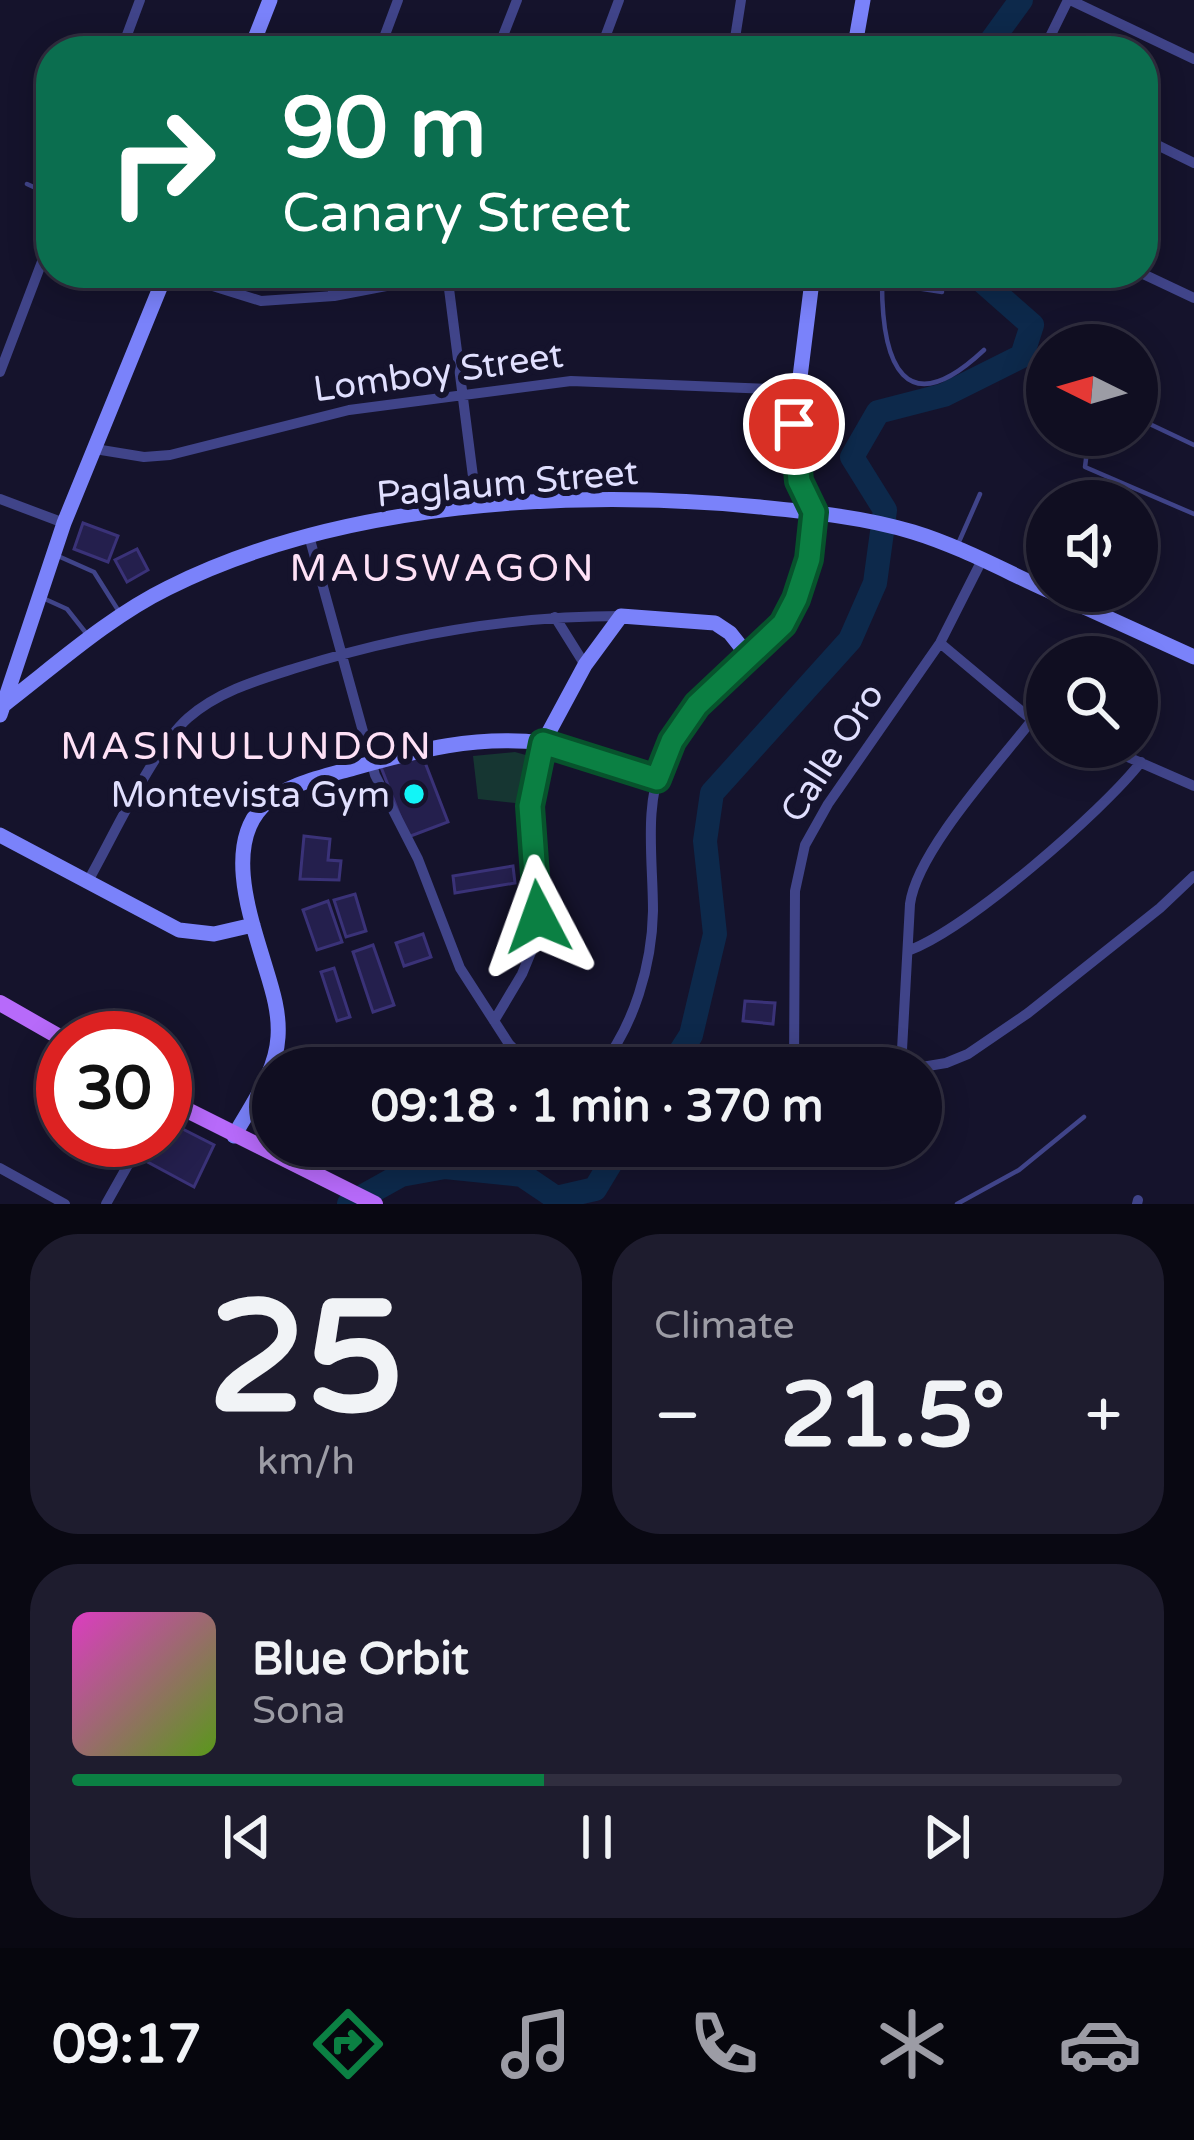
<!DOCTYPE html>
<html lang="en">
<head>
<meta charset="utf-8">
<style>
  :root { --surface:#100e21; --page:#1e1c2e; --text:#f1f3f6; --muted:#9c9ca5; --line:#302e3f; --accent:#0b8043 }
  body { margin:0; font-family:"Varela Round",sans-serif; background:var(--page); color:var(--text); height:100vh; display:flex; flex-direction:column; font-size:45px; white-space:nowrap }
  * { box-sizing:border-box; margin:0 }
  p { font-size:39px; color:var(--muted) }
  .icon { flex:none; width:66px; height:66px; fill:none; stroke:currentColor; stroke-width:2; stroke-linecap:round; stroke-linejoin:round }
  .map { position:relative; height:1204px; overflow:hidden }
  .sheet { display:flex; flex-direction:column; gap:30px; padding:30px; background:#090812; flex:1 }
  .sheet>* { flex:none }
  .top-card { position:absolute; left:36px; top:36px; width:1122px; height:252px; border-radius:48px; box-shadow:0 6px 30px #0003,0 0 0 3px var(--line); background:#0b6e4f; color:#fff; overflow:hidden }
  .needle { width:78px; rotate:275deg }
  .controls { position:absolute; left:1026px; top:324px; display:grid; gap:24px }
  .controls a { display:grid; place-items:center; width:132px; height:132px; border-radius:50%; background:var(--surface); box-shadow:0 6px 30px #0003,0 0 0 3px var(--line); font-size:60px }
  .speed { position:absolute; left:36px; top:1011px; display:flex; gap:24px; font-size:60px; font-weight:700; text-align:center }
  .speed>* { display:grid; place-content:center; width:156px; height:156px; border-radius:50%; background:var(--surface); box-shadow:0 6px 30px #0003,0 0 0 3px var(--line); line-height:1 }
  .speed .limit { border:18px solid #d22; background:#fff; color:#111 }
  .pin { position:absolute; display:grid; place-items:center; width:102px; height:102px; color:#fff; margin:-51px; border:6px solid #fff; border-radius:50%; box-shadow:0 3px 12px #0007 }
  .me { position:absolute; width:132px; margin:-66px; rotate:356deg; stroke-linejoin:round; filter:drop-shadow(0 0 9px #0008) }
  .turn { display:flex; align-items:center; gap:42px; height:252px; padding:0 48px; font-size:54px }
  .turn .icon { width:156px; height:156px; stroke-width:2.5 }
  .turn b { display:block; font-size:84px; line-height:102px }
  .big { font-size:90px; font-weight:800; line-height:1.1 }
  .sheet .card { flex:1; display:flex; flex-direction:column; justify-content:center; gap:18px; min-width:0; padding:0 42px; border-radius:48px; background:var(--page) }
  .sheet .dial { align-items:center; gap:0 }
  .dial b { font-size:156px; line-height:1 }
  .song { display:flex; align-items:center; gap:36px }
  .cover { width:144px; height:144px; border-radius:18px; background:linear-gradient(135deg,hsl(310 70% 55%),hsl(90 70% 35%)) }
  .played { height:12px; border-radius:6px; background:linear-gradient(90deg,var(--accent) 45%,var(--line) 45%) }
  .keys { display:flex; justify-content:space-around; direction:ltr }
  .heat { display:flex; justify-content:space-between; align-items:center; font-size:66px; direction:ltr }
  .sheet .tiles { flex:1; display:grid; gap:30px; grid-template-columns:1fr 1fr }
  .card:last-child { grid-column:span 2 }
  .trip { position:absolute; left:252px; top:1047px; width:690px; height:120px; border-radius:60px; background:var(--surface); box-shadow:0 6px 30px #0003,0 0 0 3px var(--line); font-weight:800; line-height:120px; text-align:center }
  .menu { display:flex; height:192px; justify-content:space-around; align-items:center; background:#06060d; color:var(--muted) }
  .menu .icon { width:84px; height:84px }
  .menu .active { color:var(--accent) }
  .menu b { font-size:54px; color:var(--text) }
  .map>svg:first-child { display:block }
</style>
</head>
<body>
<div class="map">
<svg width="1194" height="1204" viewBox="0 0 1194 1204">
  <rect width="100%" height="100%" fill="#15132c"/>
  <path fill="#163632" d="M515 752 533 757 524 804 478 799 473 756Z"/>
  <g fill="none" stroke-linecap="round" stroke-linejoin="round">
    <path stroke="#0d294b" stroke-width="24" d="M984 51 1021 0
      M670 1068 691 1035 715 934 705 841 712 793 850 640 875 583 885 510 852 457 878 412 944 395 1022 356 1032 325 973 273
      M349 1204 401 1175 445 1167 522 1175 556 1198 595 1189 621 1146"/>
  </g>
  <path fill="#241f4d" stroke="#3a3278" stroke-width="3" d="M83 523 118 536 108 562 74 549Z
    M137 549 148 570 127 582 115 560Z
    M421 752 448 822 408 837 381 767Z
    M304 836 330 839 328 860 341 861 339 880 300 879Z
    M513 866 515 883 455 893 453 876Z
    M355 894 366 931 346 937 334 900Z
    M328 901 342 942 317 950 303 910Z
    M423 934 431 957 404 966 396 943Z
    M373 945 394 1005 373 1012 353 952Z
    M334 968 350 1017 337 1021 321 972Z
    M745 1001 775 1003 773 1024 743 1021Z
    M165 1120 214 1145 194 1187 144 1160 154 1140H165Z"/>
  <g fill="none" stroke-linecap="round" stroke-linejoin="round">
    <path stroke="#404489" stroke-width="4.5" d="M27 184 51 195
      M817 279 878 282 942 292
      M882 283C882 363 904 425 984 350
      M1137 418 1194 445
      M1089 435 1085 467 1194 514
      M958 544 980 494
      M58 556 94 572 118 610
      M45 599 67 609 86 633
      M957 1204 1019 1170 1084 1117"/>
    <path stroke="#404489" stroke-width="10" d="M1070 0 1194 59
      M121 51 140 0
      M379 51 398 0
      M497 51 517 0
      M600 51 619 0
      M733 51 741 0
      M1043 51 1068 0
      M1143 138 1194 163
      M171 273 261 301 334 296 454 273
      M329 273 334 296
      M447 273 477 508
      M750 273 812 279
      M1141 273 1194 298
      M1050 284 1054 273
      M0 372 51 238
      M95 449 144 457 170 455 349 410 571 381 796 390
      M0 499 64 523
      M309 536 375 775 418 859 460 968 509 1044 533 1068
      M555 617 585 665
      M940 643 1032 720
      M1105 747 1194 786
      M88 881C113 837 153 749 188 718 219 691 258 680 296 668 401 635 511 616 621 616
      M910 950C968 928 1102 812 1141 762
      M494 1021 522 974 534 945 538 885 530 806 543 743 657 779
      M600 1068C634 1026 652 965 653 911 653 858 643 806 665 755 683 714 715 685 749 657
      M794 1068 795 891 805 845 828 804 940 643 982 560
      M901 1068 910 904C917 851 998 764 1032 720L1047 725
      M916 1068 946 1063 968 1054 1028 1013 1160 908 1194 876
      M0 1168 65 1204
      M106 1204 142 1140
      M1137 1204 1138 1200"/>
    <path stroke="#7a82fa" stroke-width="15" d="M250 51 270 0
      M854 51 863 0
      M1049 591 1194 657
      M5 704C57 664 109 617 168 588 339 502 573 488 760 507 811 512 863 517 913 532 959 546 1003 570 1047 590
      M0 715 64 523 166 273
      M0 835 179 930 214 934 253 925
      M234 1136C251 1105 276 1073 278 1037 280 1009 270 983 262 956 249 913 226 845 262 807 282 785 326 776 354 768 418 750 476 735 543 743L585 665 621 616 715 623 730 633 749 657 791 612 809 559 814 512 799 481 794 425 813 273"/>
    <path stroke="#b76afa" stroke-width="16" d="M0 1003 63 1039
      M165 1099 375 1204"/>
  </g>
  <g fill="none" stroke-linecap="round" stroke-linejoin="round">
    <g stroke="#07532c" stroke-width="30">
      <path id="route" d="M538 917 530 806 543 743 657 779 672 741 697 705 783 624 796 599 809 559 814 512 799 481 794 424"/>
    </g>
    <use href="#route" stroke="#0b8043" stroke-width="21"/>
  </g>
  <circle fill="#12f5f7" stroke="#15132c" stroke-width="4.5" cx="414" cy="794" r="12"/>
  <g text-anchor="middle" stroke-width="12" stroke-linejoin="round" paint-order="stroke">
    <g font-size="36" fill="#e0dffe" stroke="#15132c">
      <text transform="translate(438 371) rotate(-8)" y="13">Lomboy Street</text>
      <text transform="translate(507 482) rotate(-5)" y="13">Paglaum Street</text>
      <text transform="translate(831 752) rotate(-57)" y="13">Calle Oro</text>
    </g>
    <g font-size="36" fill="#e0dffe" stroke="#15132c" text-anchor="end">
      <text x="390" y="807">Montevista Gym</text>
    </g>
    <g font-size="39" letter-spacing="3" fill="#fee1f6" stroke="#15132c">
      <text x="443" y="581">MAUSWAGON</text>
      <text x="247" y="759">MASINULUNDON</text>
    </g>
  </g>
</svg>
<div class="controls">
<a><svg class="needle" viewBox="-14 -14 28 28"><path d="M0-13l5 13h-10z" fill="#e53935"/><path d="M0 13l5-13h-10z" fill="#9c9ca5"/></svg></a>
<a><svg class="icon" aria-label="sound" viewBox="0 0 24 24"><path d="M4 9h4l5-4v14l-5-4H4zM17 9q2 3 0 6"/></svg></a>
<a><svg class="icon" aria-label="search" viewBox="0 0 24 24"><circle cx="10" cy="10" r="6"/><path d="M15 15l6 6"/></svg></a>
</div>
<div class="speed"><div class="limit">30</div></div>
<div class="pin" style="left:794px;top:424px;background:#d93025"><svg class="icon" aria-label="arrive" viewBox="0 0 24 24"><path d="M6 21V4h12l-3 4 3 4H6"/></svg></div>
<svg class="me" style="left:538px;top:917px" viewBox="-20 -20 40 40"><path d="M0-17L14 15 0 8-14 15z" fill="#0b8043" stroke="#fff" stroke-width="4"/></svg>
<div class="trip">09:18 · 1 min · 370 m</div>
<div class="top-card">
<div class="turn"><svg class="icon" aria-label="right" viewBox="0 0 24 24"><path d="M7 20v-9h11M14 6l5 5-5 5"/></svg><div><b>90 m</b>Canary Street</div></div>
</div>
</div>
<section class="sheet">
<div class="tiles">
<div class="card dial"><b>25</b><p>km/h</p></div>
<div class="card"><p>Climate</p>
<div class="heat"><a>−</a><b class="big">21.5°</b><a>+</a></div>
</div>
<div class="card">
<div class="song"><i class="cover"></i><div><b>Blue Orbit</b><p>Sona</p></div></div>
<div class="played"></div>
<div class="keys"><svg class="icon" aria-label="previous" viewBox="0 0 24 24"><path d="M18 5L8 12l10 7zM5 5v14"/></svg><svg class="icon" aria-label="pause" viewBox="0 0 24 24"><path d="M8 5v14M16 5v14"/></svg><svg class="icon" aria-label="next" viewBox="0 0 24 24"><path d="M6 5l10 7-10 7zM19 5v14"/></svg></div>
</div>
</div>
</section>
<nav class="menu">
<b>09:17</b>
<svg class="icon active" aria-label="directions" viewBox="0 0 24 24"><path d="M12 3l9 9-9 9-9-9zM9 14v-3h6M13 9l2 2-2 2"/></svg>
<svg class="icon" aria-label="music" viewBox="0 0 24 24"><path d="M9 18V5l10-2v13"/><circle cx="6" cy="18" r="3"/><circle cx="16" cy="16" r="3"/></svg>
<svg class="icon" aria-label="phone" viewBox="0 0 24 24"><path d="M5 4h4l2 5-3 2q2 4 5 5l2-3 5 2v4C11 20 4 13 5 4z"/></svg>
<svg class="icon" aria-label="climate" viewBox="0 0 24 24"><path d="M12 3v18M4 7l16 10M4 17L20 7"/></svg>
<svg class="icon" aria-label="car" viewBox="0 0 24 24"><path d="M5 17H2v-5l4-1 3-4h7l3 4 3 1v5h-3M9 17h6M6 11h13"/><circle cx="7" cy="17" r="2"/><circle cx="17" cy="17" r="2"/></svg>
</nav>
</body>
</html>
